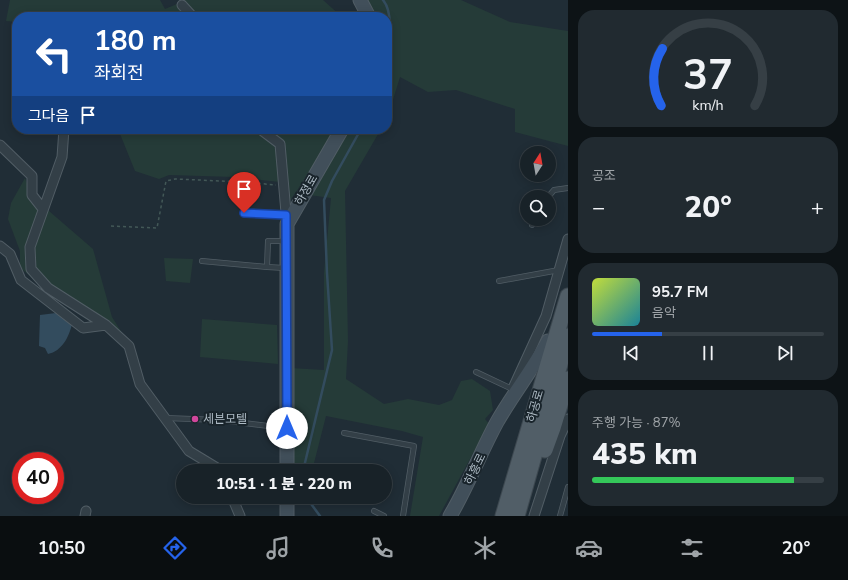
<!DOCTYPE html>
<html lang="ko">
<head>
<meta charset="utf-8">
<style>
  :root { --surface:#182228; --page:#212a30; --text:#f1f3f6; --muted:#9fa4a8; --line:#363f45; --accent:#2563eb }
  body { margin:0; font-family:"Nunito Sans","Noto Sans KR",sans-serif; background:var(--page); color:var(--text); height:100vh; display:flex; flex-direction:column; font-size:15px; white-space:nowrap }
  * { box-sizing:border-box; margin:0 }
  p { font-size:13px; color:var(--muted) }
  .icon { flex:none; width:22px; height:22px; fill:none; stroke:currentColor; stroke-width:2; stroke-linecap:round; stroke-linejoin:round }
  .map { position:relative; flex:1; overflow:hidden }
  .drawer { display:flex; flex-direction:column; gap:10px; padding:10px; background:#0d1316; width:280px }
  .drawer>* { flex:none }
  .banner { position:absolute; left:12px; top:12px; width:380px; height:122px; border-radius:16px; box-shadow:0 2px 10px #0003,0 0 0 1px var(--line); background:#1a4fa0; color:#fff; overflow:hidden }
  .needle { width:26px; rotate:11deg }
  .tools { position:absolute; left:520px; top:146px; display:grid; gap:8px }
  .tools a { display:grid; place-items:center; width:36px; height:36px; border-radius:50%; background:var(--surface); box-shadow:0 2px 10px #0003,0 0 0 1px var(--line); font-size:20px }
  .speed { position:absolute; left:12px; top:452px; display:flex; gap:8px; font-size:20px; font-weight:700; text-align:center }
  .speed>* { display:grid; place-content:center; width:52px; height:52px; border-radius:50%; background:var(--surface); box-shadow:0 2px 10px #0003,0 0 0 1px var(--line); line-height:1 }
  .speed .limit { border:6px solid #d22; background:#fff; color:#111 }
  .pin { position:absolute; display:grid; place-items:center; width:34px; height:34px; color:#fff; margin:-41px -17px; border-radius:50% 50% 50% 0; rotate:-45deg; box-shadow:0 0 4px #0007 }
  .pin .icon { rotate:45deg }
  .me { position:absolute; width:44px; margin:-22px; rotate:0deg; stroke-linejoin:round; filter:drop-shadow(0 0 3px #0008) }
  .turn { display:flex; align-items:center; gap:14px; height:84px; padding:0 16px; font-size:18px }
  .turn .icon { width:52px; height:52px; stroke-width:2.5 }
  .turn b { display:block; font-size:28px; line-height:34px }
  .then { display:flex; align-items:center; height:38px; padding:0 16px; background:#0003; gap:8px; font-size:15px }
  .big { font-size:30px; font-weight:800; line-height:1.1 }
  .drawer .card { flex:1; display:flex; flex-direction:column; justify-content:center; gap:6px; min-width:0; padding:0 14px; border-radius:16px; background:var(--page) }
  .drawer .dial { align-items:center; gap:0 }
  .dial svg { height:104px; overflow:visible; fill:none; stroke:var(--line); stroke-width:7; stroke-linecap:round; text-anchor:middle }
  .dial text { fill:var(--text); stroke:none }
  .song { display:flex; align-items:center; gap:12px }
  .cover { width:48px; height:48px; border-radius:6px; background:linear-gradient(135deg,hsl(70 70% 55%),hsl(190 70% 35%)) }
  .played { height:4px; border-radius:2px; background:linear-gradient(90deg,var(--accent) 30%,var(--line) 30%) }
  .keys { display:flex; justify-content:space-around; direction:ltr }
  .heat { display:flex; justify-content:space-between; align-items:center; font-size:22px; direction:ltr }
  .charge { height:6px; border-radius:3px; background:linear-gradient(90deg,#34c759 87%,var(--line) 0) }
  .trip { position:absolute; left:176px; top:464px; width:216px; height:40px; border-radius:20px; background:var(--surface); box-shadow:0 2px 10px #0003,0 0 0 1px var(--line); font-weight:800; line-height:40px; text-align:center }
  .dock { display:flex; height:64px; justify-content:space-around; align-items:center; background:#0a0e10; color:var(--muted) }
  .dock .icon { width:28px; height:28px }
  .dock .current { color:var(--accent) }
  .dock b { font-size:18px; color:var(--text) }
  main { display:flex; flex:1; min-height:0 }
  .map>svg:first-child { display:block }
</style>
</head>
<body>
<main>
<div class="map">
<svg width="568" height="516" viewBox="0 0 568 516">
  <rect width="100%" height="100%" fill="#202d36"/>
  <path fill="#253b38" d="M10 0H160L165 9 177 4 190 17H17V22L6 21Z
    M183 0H323L342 17H198L187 6Z
    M365 0H461L510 22 568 31V146L515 132V109L456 90 428 92 400 77 387 119V17H372Z
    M118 129H254L276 145 280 182 234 177 169 175 159 179 135 171Z
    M264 129H336L320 158 289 202 281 142Z
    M346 129H381L345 191 348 341 346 379 384 404 408 399 439 405 452 400 461 381 472 379 490 391 493 410 485 419 489 424 439 516H410L423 437 402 431 326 416 312 471H293L290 368 324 370V273L331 198 309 195Z
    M25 178 35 206 49 211 93 249 112 317 122 333 88 320 20 268V251L8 219 11 203Z
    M164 258 193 259 190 283 166 281Z
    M202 319 277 325 278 364 200 357Z"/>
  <path fill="#334c5e" d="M56 313 72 324C69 337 62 351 48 354L45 348 39 346 40 315Z"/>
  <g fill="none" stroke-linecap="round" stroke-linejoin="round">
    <path stroke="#334c5e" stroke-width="2.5" d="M383 0C394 13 389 41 387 57
      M303 471 332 350 327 273 324 200 332 181 361 129
      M306 497 320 516"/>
    <g stroke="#515d65" stroke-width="6">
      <path id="lane" d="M548 197 554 190 568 188
        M244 213 286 215
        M532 225 534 219
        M202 261 267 267 268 241H285
        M267 267 285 268
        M499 281 559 270
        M476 372 512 389
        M165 418 220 420 285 428
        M344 433 414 446 403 516
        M374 511 384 516
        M560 516 568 487"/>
    </g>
    <g stroke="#515d65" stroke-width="11">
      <path id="street" d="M182 5 193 17
        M64 129 62 157 30 247 31 269 48 288 106 325 129 346 140 384 189 451 222 471
        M260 129 280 144 287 224
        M0 145 32 176V195L43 209
        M0 246 10 254 21 280 83 328 106 325
        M513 388 546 316 568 239
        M232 497 240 516
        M85 516 86 511
        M534 516 560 436 568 419"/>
    </g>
    <g stroke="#515d65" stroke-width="15">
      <path id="secondary" d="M360 0 369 17
        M287 471V224L342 129
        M287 516V497
        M450 516C468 486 480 453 497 422 513 394 533 369 548 341L554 342"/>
    </g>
    <g stroke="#3d4850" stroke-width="17">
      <path id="primary" d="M545 450 553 428 568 379
        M503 516 568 296
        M517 516 568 336"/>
    </g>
    <path stroke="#435857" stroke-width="1.5" stroke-dasharray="3 3" stroke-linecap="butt" d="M111 226 157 228 166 181 175 179 244 182 276 185"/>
    <use href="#lane" stroke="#333f47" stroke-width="4.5"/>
    <use href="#street" stroke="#333f47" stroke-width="9"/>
    <use href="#secondary" stroke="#414f5a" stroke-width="13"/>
    <use href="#primary" stroke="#515e67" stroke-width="15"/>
  </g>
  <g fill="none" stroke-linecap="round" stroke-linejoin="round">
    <g stroke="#184099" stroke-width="10">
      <path id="route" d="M244 213 286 215 287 428"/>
    </g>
    <use href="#route" stroke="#2563eb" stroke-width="7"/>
  </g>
  <circle fill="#d1479c" stroke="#19242b" stroke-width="1.5" cx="195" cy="419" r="4"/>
  <g text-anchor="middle" stroke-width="4" stroke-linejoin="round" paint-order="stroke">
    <g font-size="12" fill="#adbac4" stroke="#19242b">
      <text transform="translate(306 190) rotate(-60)" y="4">하정로</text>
      <text transform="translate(535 406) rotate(-74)" y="4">하공로</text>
      <text transform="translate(475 469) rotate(-64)" y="4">하흥로</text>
    </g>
    <g font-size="12" fill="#adbac4" stroke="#19242b" text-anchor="start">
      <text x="203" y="423">세븐모텔</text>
    </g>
  </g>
</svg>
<div class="tools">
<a><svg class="needle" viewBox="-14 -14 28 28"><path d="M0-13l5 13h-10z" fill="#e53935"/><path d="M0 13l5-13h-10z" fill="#9fa4a8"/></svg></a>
<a><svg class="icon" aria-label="search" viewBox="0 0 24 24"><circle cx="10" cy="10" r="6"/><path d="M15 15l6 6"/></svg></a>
</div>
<div class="speed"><div class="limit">40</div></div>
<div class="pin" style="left:244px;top:213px;background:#d93025"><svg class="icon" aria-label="arrive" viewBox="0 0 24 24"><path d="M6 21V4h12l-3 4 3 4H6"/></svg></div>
<svg class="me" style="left:287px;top:428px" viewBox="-20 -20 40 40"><circle r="19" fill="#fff"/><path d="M0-13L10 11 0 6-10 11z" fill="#2563eb"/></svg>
<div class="trip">10:51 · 1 분 · 220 m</div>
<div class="banner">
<div class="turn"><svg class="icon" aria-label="left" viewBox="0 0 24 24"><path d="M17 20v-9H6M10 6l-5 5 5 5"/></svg><div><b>180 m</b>좌회전</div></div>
<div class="then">그다음<svg class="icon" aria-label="arrive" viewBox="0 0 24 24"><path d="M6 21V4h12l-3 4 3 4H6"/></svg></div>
</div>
</div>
<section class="drawer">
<div class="card dial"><svg viewBox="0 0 100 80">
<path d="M14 69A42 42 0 1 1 86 69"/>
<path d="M14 69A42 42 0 0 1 15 25" stroke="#2563eb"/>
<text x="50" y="56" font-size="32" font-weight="700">37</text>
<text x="50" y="72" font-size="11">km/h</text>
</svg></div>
<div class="card"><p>공조</p>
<div class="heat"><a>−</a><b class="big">20°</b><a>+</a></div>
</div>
<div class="card">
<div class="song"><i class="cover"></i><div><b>95.7 FM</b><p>음악</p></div></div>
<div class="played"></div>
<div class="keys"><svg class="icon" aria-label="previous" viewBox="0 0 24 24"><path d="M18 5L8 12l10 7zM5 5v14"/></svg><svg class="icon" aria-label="pause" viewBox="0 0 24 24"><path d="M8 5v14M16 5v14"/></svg><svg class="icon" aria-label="next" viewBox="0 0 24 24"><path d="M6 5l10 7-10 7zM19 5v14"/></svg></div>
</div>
<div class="card"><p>주행 가능 · 87%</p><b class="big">435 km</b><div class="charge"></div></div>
</section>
</main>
<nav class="dock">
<b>10:50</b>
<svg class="icon current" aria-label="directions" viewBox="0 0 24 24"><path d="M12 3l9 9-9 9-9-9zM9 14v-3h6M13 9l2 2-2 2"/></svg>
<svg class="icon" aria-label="music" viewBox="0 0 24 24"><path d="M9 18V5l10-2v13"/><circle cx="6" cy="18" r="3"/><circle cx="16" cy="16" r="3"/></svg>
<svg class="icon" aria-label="phone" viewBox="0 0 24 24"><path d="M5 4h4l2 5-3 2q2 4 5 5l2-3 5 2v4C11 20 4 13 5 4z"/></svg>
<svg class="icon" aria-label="climate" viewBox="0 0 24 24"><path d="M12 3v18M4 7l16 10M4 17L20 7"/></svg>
<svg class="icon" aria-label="car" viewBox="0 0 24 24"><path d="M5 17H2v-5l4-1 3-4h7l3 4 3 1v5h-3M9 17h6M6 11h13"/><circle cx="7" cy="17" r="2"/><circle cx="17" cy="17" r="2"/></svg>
<svg class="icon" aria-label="filters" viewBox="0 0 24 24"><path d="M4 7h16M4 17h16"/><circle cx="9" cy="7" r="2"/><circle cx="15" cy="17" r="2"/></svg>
<b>20°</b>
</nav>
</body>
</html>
